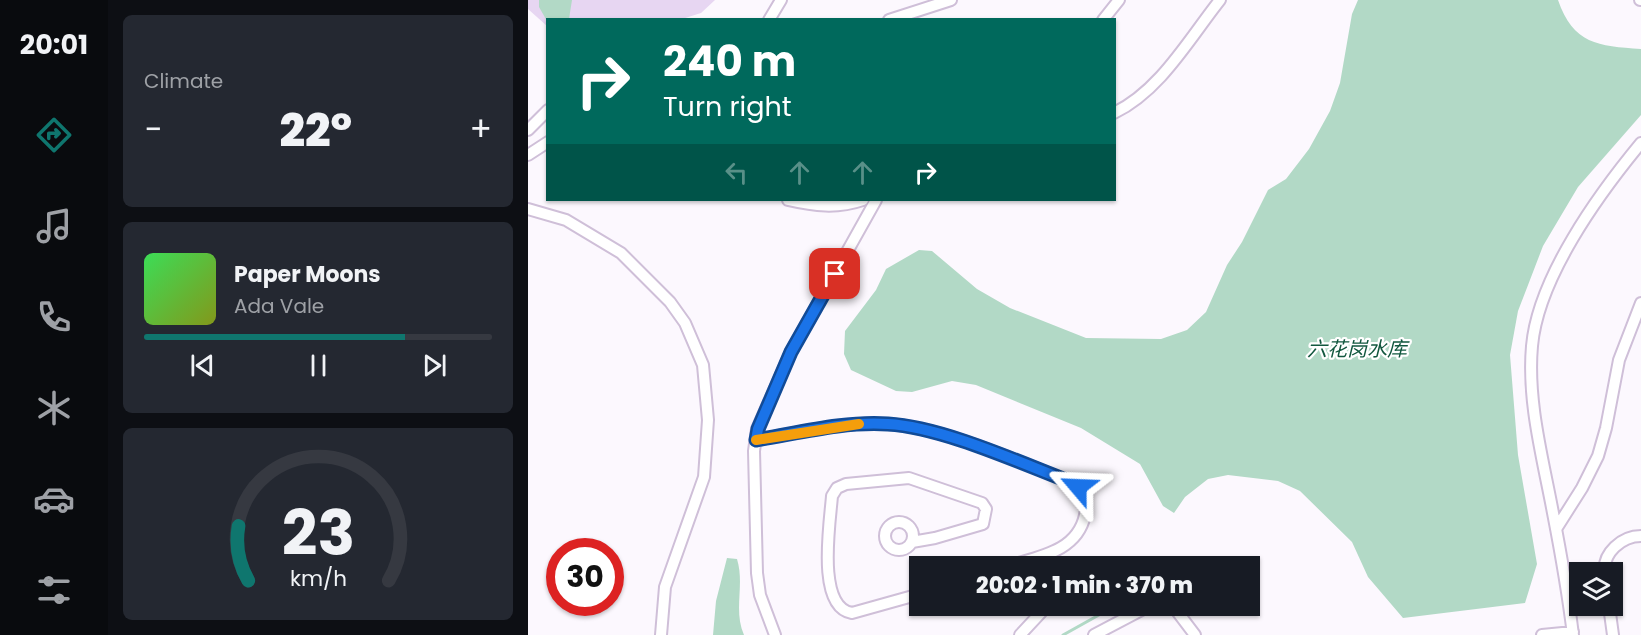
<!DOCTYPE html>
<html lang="en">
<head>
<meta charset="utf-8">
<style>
  :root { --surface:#171b24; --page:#242831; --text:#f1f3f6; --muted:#9ea1a6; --line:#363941; --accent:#0f766e }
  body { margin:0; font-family:Poppins,"Noto Sans SC",sans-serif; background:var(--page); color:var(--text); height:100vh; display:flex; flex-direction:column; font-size:22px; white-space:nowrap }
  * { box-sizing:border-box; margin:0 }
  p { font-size:20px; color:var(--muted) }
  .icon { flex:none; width:33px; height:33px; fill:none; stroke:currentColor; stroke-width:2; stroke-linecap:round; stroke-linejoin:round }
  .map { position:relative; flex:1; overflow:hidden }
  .side { display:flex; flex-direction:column; gap:15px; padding:15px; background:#0d0f14; width:420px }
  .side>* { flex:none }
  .top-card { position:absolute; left:18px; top:18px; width:570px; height:183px; border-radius:0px; box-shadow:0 2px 4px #0004; background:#00695c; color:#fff; overflow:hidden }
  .tools { position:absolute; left:1041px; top:562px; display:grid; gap:12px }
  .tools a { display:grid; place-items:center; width:54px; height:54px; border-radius:0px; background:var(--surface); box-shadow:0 2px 4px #0004; font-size:30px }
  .speed { position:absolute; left:18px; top:538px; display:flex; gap:12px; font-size:30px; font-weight:700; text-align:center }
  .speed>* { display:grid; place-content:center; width:78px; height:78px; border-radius:50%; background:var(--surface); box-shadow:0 2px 4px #0004; line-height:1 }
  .speed .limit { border:9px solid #d22; background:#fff; color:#111 }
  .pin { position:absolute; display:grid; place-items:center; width:51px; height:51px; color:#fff; margin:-26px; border-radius:12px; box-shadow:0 3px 9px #0006 }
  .me { position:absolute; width:66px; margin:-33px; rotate:296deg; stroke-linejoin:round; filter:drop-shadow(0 0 4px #0008) }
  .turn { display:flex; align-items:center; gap:21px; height:126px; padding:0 18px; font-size:27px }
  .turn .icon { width:78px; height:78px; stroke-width:2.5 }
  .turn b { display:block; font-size:42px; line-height:51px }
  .lanes { display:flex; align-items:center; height:57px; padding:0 18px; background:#0003; justify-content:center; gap:30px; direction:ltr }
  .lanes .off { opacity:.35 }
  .big { font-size:45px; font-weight:800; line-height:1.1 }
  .side .widget { flex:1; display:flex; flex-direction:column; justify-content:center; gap:9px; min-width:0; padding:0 21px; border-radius:9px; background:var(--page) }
  .side .dial { align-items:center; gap:0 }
  .dial svg { height:156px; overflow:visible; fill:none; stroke:var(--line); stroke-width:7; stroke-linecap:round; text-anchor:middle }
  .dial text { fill:var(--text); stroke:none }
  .song { display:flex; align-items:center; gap:18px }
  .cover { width:72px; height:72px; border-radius:9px; background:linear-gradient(135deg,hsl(130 70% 55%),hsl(70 70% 35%)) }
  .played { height:6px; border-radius:3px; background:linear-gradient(90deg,var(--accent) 75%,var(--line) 75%) }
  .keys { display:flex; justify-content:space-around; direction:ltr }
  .heat { display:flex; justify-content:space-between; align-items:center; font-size:33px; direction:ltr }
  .trip { position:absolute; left:381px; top:556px; width:351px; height:60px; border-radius:0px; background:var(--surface); box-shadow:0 2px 4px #0004; font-weight:800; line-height:60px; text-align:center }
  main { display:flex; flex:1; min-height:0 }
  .tabs { display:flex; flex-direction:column; width:108px; justify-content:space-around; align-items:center; background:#090b0e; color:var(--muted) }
  .tabs .icon { width:42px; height:42px }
  .tabs .current { color:var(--accent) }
  .tabs b { font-size:27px; color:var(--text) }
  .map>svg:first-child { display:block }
</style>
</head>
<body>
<main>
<nav class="tabs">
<b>20:01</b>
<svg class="icon current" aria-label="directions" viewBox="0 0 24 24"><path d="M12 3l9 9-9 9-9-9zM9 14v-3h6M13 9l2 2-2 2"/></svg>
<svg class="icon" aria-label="music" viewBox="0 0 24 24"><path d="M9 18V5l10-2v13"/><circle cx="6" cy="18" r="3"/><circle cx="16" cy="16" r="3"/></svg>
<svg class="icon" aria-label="phone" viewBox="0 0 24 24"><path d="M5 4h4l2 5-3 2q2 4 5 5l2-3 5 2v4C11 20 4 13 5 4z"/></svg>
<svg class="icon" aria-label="climate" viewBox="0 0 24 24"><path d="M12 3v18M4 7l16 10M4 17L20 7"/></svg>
<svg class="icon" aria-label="car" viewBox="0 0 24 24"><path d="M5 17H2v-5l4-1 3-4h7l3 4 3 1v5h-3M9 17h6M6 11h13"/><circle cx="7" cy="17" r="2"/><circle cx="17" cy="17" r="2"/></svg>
<svg class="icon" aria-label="filters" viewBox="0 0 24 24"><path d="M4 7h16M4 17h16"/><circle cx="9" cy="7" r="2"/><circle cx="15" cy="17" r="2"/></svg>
</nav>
<section class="side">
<div class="widget"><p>Climate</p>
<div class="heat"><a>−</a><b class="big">22°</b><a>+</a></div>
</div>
<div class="widget">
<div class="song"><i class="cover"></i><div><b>Paper Moons</b><p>Ada Vale</p></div></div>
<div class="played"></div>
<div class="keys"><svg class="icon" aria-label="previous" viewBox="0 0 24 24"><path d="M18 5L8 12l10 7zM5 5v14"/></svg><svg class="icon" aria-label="pause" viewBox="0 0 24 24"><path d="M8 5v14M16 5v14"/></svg><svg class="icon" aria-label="next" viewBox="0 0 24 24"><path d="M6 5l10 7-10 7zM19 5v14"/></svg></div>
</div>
<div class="widget dial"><svg viewBox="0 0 100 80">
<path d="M14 69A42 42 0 1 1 86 69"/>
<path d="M14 69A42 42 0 0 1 9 41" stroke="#0f766e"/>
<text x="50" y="56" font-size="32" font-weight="700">23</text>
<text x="50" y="72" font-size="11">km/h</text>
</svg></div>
</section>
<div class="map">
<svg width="1113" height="635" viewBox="0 0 1113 635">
  <rect width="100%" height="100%" fill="#fcf8fe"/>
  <path fill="#e7d6f2" d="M0 0H187L173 13 154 19 20 20 19 26 0 9Z"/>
  <path fill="#b2d9c6" d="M11 0H44L41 19 19 21 11 7Z
    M830 0H1030C1045 44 1070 46 1113 49V115L1050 187 1015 246 990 311 982 355 990 455 1009 564 997 603 875 618 840 577 824 542 772 491 750 481 700 475 680 479 657 497 646 513 635 506 612 464 553 428 448 385 424 381 384 392 368 391 323 370 316 354 317 331 348 290 358 269 391 250 404 251 449 289 482 308 558 338 633 339 659 330 678 312 699 265 714 242 740 190 758 179 781 149 802 111 812 83 824 14Z
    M199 558 209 559C217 585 205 610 216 635H185L188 601Z"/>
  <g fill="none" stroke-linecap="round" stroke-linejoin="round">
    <path stroke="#b2d9c6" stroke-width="3" d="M535 635 587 606"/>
    <g stroke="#cfbfd8" stroke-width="14">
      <path id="minor" d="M1112 0H1113
        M241 20 253 0
        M361 20 423 0
        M575 20 591 0
        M586 113C632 91 661 39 692 0
        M0 130 20 110
        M0 155 20 142
        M260 200C286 206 309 209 335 200
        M0 209 38 220 93 253 142 302 157 323 175 365 180 420 176 477 137 587 133 635
        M228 440C271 433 316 421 360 424 413 427 489 461 540 481 552 489 561 499 557 515 549 553 508 557 477 567
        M357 536a14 14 0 1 1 28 0a14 14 0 1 1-28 0Z
        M1028 529 1054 488 1070 456 1078 428 1091 360 1113 303
        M384 542 407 538 455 524 458 509 454 503 381 478 318 484 309 488 304 496C302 523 288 607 324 613L392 594
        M1077 573C1074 553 1094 536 1113 536
        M645 606 667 635
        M1081 606 1085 635
        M247 635 232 595 229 573 226 451 229 429 263 352 348 200
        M492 635 519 606
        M566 635 621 606
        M1014 635 1045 632
        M1045 635C1040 594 1033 554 1025 513 1015 459 999 402 1004 346 1010 278 1070 195 1113 143"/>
    </g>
    <use href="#minor" stroke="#fff" stroke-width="10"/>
  </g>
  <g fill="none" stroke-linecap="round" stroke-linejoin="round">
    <g stroke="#114b97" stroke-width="15">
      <path id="route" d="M307 274 263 352 230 429 228 440C271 433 316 421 360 424 413 427 488 461 540 481L550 487"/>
    </g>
    <use href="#route" stroke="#1a73e8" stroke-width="10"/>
    <path stroke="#f59e0b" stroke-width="10" d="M228 440 331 424"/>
  </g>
  <g text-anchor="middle" stroke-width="4.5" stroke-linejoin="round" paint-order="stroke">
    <g font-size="20" font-style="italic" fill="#11573e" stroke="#fff">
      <text x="829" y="356">六花岗水库</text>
    </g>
  </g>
</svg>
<div class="tools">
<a><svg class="icon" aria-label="layers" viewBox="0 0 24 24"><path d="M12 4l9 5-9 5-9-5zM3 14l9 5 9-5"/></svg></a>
</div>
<div class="speed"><div class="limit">30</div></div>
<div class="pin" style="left:307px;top:274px;background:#d93025"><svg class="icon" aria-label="arrive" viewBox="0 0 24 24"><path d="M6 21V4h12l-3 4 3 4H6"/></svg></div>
<svg class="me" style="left:550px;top:487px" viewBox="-20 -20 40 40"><path d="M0-17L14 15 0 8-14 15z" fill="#1a73e8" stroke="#fff" stroke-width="4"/></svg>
<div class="trip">20:02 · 1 min · 370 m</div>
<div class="top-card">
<div class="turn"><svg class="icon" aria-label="right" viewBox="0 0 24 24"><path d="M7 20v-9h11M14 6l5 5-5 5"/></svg><div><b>240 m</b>Turn right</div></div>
<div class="lanes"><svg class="icon off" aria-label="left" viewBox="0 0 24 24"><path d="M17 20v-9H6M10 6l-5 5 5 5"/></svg><svg class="icon off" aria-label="ahead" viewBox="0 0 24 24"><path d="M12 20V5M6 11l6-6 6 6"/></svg><svg class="icon off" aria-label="ahead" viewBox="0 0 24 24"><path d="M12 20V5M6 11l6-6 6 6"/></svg><svg class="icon" aria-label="right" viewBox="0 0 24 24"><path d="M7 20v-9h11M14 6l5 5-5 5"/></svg></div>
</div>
</div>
</main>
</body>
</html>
